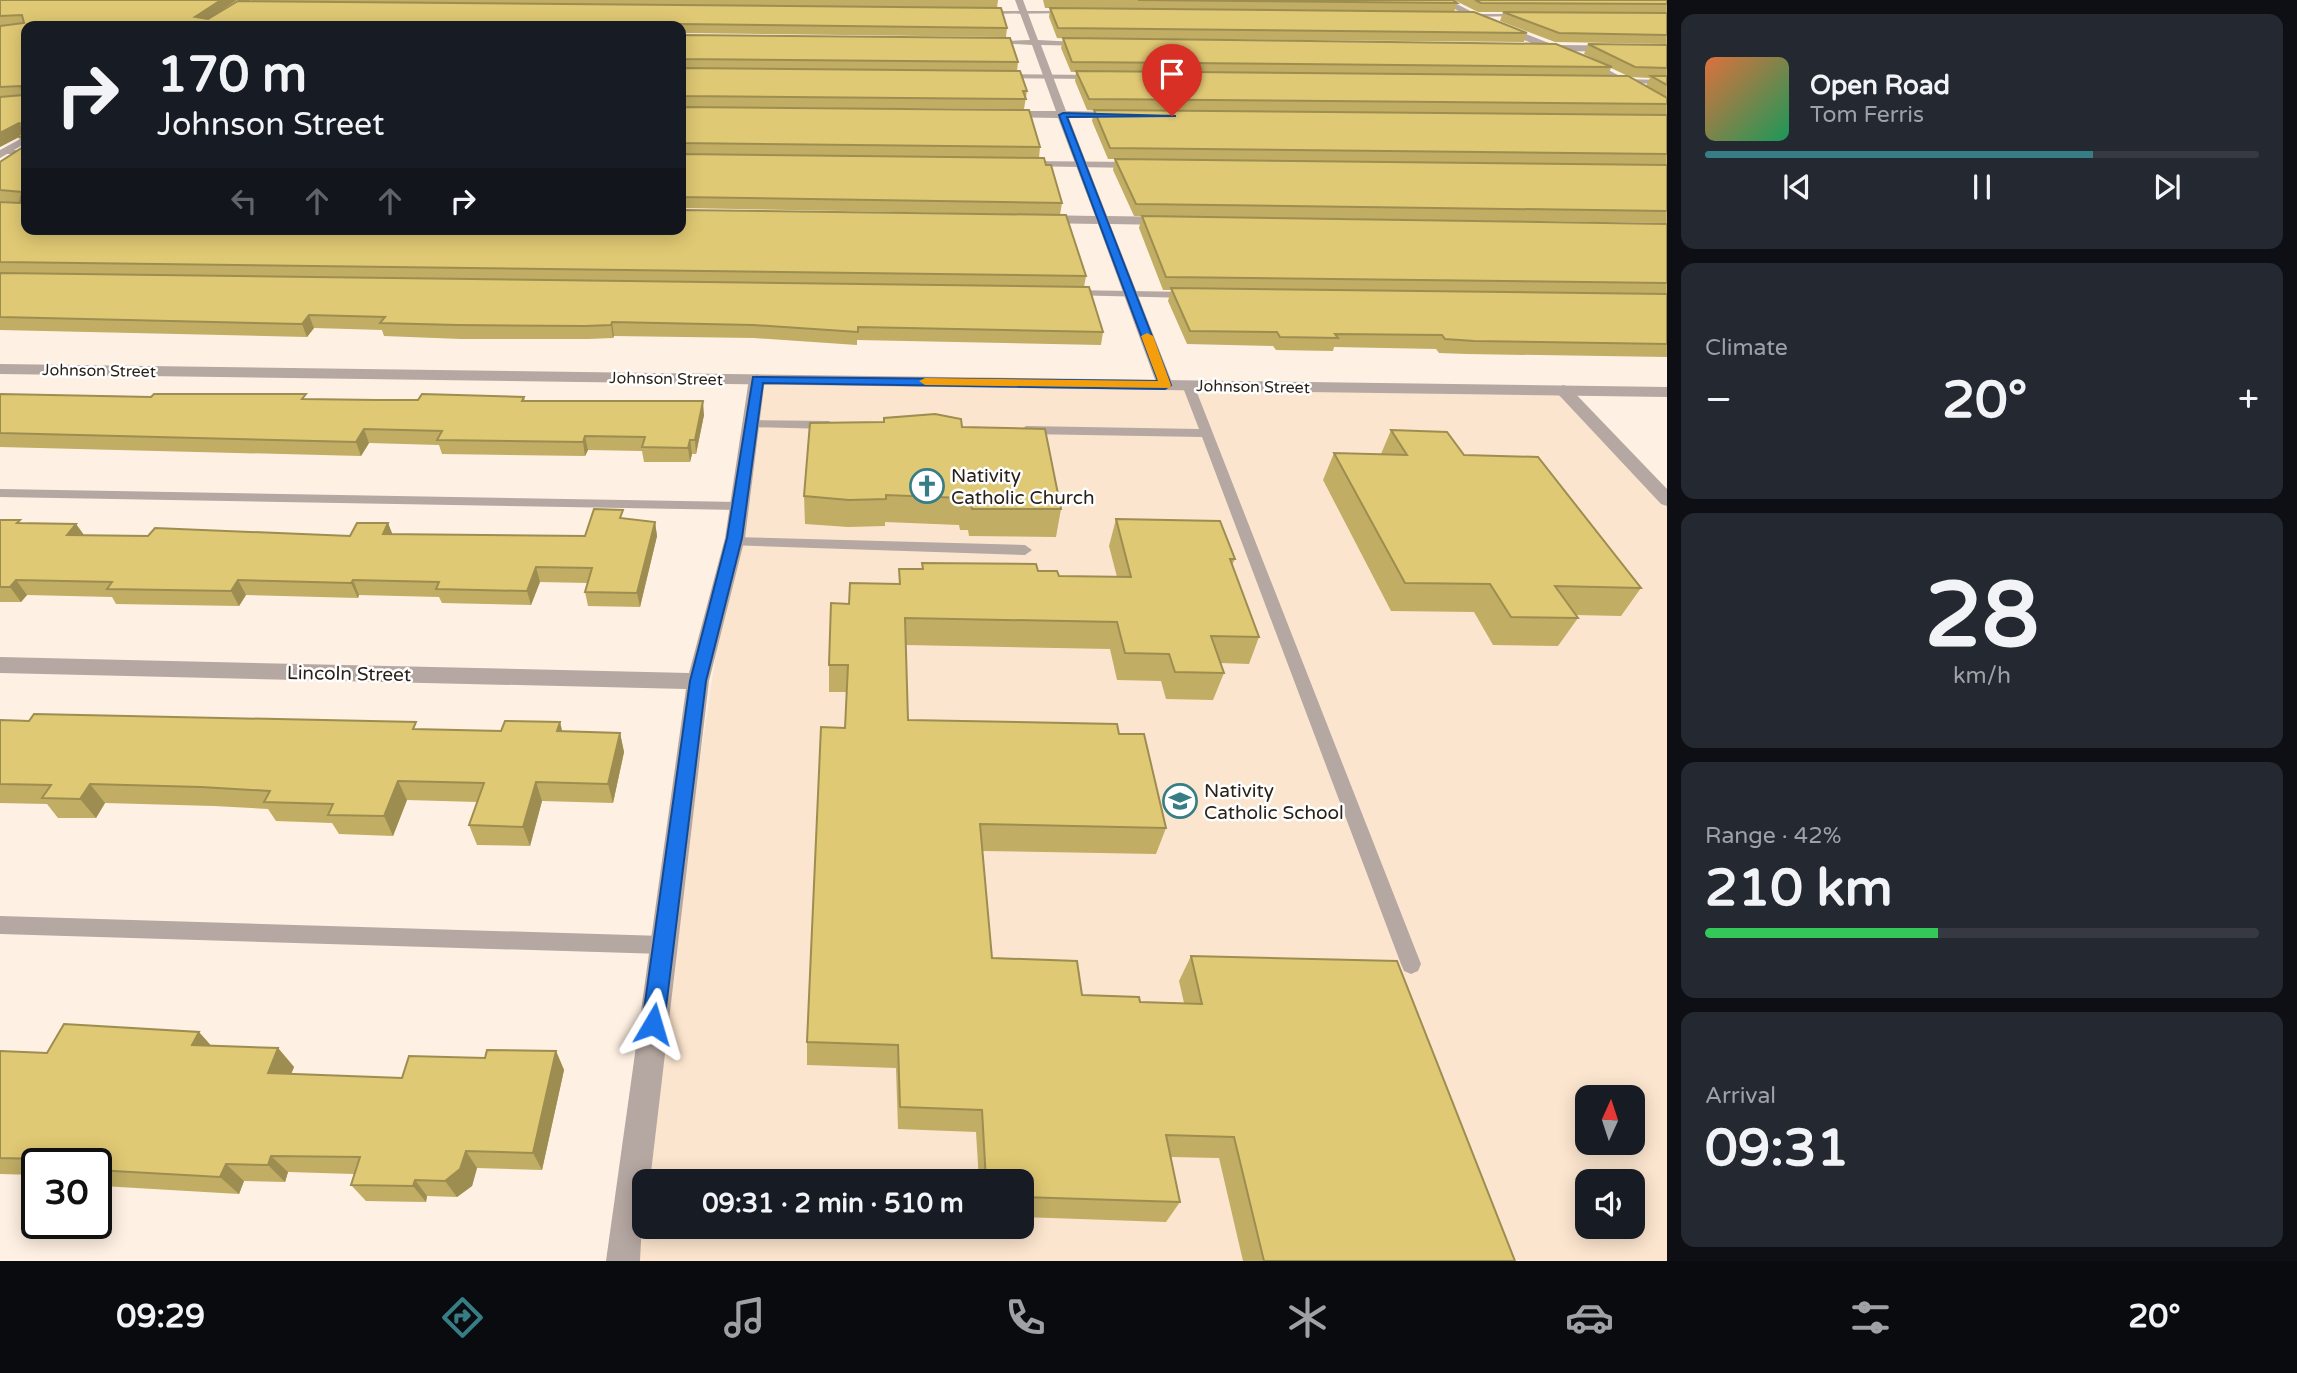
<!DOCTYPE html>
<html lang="en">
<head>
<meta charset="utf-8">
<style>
  :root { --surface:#171b24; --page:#242831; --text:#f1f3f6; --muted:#9ea1a6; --line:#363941; --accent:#367d86 }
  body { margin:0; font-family:"Varela Round",sans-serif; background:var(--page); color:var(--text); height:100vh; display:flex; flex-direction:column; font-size:26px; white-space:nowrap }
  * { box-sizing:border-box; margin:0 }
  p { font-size:23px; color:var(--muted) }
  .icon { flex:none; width:38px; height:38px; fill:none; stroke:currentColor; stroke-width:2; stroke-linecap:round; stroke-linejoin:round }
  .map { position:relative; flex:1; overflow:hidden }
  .panel { display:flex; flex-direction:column; gap:14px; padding:14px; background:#0d0f14; width:630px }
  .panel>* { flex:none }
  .top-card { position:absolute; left:21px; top:21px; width:665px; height:214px; border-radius:14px; box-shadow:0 4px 18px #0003; background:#171b24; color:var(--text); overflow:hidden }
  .needle { width:46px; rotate:3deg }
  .tools { position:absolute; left:1575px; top:1085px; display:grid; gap:14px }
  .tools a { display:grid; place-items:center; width:70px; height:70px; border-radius:14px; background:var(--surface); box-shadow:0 4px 18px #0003; font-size:35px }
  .speed { position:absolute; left:21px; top:1148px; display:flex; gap:14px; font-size:35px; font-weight:700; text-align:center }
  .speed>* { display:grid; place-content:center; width:91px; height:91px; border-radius:50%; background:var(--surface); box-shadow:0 4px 18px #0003; line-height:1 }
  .speed .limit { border:4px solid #111; border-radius:10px; background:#fff; color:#111 }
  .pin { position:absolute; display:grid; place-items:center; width:60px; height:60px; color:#fff; margin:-72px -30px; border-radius:50% 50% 50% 0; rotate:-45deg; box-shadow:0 0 7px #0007 }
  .pin .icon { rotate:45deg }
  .me { position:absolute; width:77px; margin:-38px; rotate:7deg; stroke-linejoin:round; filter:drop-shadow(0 0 5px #0008) }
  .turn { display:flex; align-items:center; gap:24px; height:147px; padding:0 21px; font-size:32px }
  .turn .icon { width:91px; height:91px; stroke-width:2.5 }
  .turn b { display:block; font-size:49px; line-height:60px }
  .lanes { display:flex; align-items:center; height:66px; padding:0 21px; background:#0003; justify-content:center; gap:35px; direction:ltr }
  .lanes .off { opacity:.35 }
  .big { font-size:52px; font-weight:800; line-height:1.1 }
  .panel .tile { flex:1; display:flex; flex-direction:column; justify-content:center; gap:10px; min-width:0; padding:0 24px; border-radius:14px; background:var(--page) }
  .panel .dial { align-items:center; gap:0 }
  .dial b { font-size:91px; line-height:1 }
  .song { display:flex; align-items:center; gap:21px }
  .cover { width:84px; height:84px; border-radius:10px; background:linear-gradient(135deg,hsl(20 70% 55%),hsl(150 70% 35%)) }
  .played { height:7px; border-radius:4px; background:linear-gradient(90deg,var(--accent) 70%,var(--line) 70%) }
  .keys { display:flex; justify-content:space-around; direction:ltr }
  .heat { display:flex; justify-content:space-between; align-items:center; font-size:38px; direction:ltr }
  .charge { height:10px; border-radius:5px; background:linear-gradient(90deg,#34c759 42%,var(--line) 0) }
  .trip { position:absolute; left:632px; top:1169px; width:402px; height:70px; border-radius:14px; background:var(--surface); box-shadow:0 4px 18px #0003; font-weight:800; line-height:70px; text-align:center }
  .dock { display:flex; height:112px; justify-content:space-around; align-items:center; background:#090b0e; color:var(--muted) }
  .dock .icon { width:49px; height:49px }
  .dock .current { color:var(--accent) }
  .dock b { font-size:32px; color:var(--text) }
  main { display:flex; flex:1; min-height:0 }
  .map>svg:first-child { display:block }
</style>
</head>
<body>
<main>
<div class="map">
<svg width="1667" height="1261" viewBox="0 0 1667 1261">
  <rect width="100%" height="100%" fill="#fef0e2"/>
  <path fill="#fce5ce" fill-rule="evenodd" d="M757 379 1563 390 1667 504V1261H625ZM1587 1097H1633V1143H1587ZM644 1181H1022V1227H644ZM1587 1181H1633V1227H1587Z"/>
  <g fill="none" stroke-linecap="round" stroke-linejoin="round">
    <path fill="#b5a7a2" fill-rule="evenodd" d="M981 11H1070L1073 13 983 14Z
      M1463 14H1521L1524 16 1461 17Z
      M1001 74 1094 75 1098 77 1094 79 998 78Z
      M1617 79 1667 80V84L1614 83Z
      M5 150H26V154H2L1 152Z
      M1026 161 1133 162 1137 165 1133 168 1023 166 1022 164Z
      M1071 290 1189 292 1194 295 1189 298 1067 295 1066 293Z
      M1188 381 1194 385 1421 964 1418 971 1411 974 1404 971 1401 964 1202 437 1026 434 1020 430 1026 426 1199 429 1182 385Z
      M751 420 829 421 835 425 829 429 747 427 745 424Z
      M0 489 739 502 746 506 739 510 0 497Z
      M733 537 1025 545 1032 550 1025 555 728 545 726 542 728 539Z
      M0 916 663 936 670 938 673 945 670 952 663 954 0 934Z"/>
    <path fill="#b5a7a2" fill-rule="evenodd" d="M1015 0H1023L1038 40 1095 43 1091 46 1041 45 1066 111 1119 112 1124 115 1119 118H1069L1107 216 1168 217 1174 221 1168 225 1110 224 1173 385 1171 388H1159L1157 385 1098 224 1039 223 1033 219 1039 215 1095 216 1058 118 1004 117 999 114 1004 111H1056L1032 45 979 42 1030 40Z
      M1439 0H1449L1482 17 1554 45 1667 46V52L1540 51 1536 48 1539 46 1476 21Z
      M1583 56 1667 102V109L1580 61Z
      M757 374 765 379 745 538 709 681 650 1181H644L640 1261H606L686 689 0 673V657L689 673 725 538 749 379Z
      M1563 385 1569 387 1667 489V506L1661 504 1557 393 1555 390Z"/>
    <path fill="#b5a7a2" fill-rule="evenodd" d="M241 0H251L210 26H201Z
      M26 136V143L0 158V150Z
      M0 364 1667 387V397L0 374Z"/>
  </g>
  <path fill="#c1ad64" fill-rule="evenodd" d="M0 0H237L211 17 253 1 252 0H998L997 8 1007 28 1006 37 681 33V34V26H26V141L1086 276 1084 287 1103 332 1101 345 857 340V345L754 338 614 336 613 338 588 339H461L384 336 382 330 314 328 307 337 0 330V202L13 203 0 201V162L24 147 18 137 0 147V26L8 25H0Z
    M1043 0H1453L1457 3 1454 12 1527 33 1524 42 1057 38 1049 17 1050 8H1045Z
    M1454 0H1667V44L1555 42 1500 21 1503 12H1478Z
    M681 35 1018 62 1017 71 1027 91 1024 109 681 107 1040 147 1039 158 1046 165 1062 203 1060 215 681 208V210Z
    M1063 38 1600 62 1584 54 1588 44 1667 45V223L1134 216 1113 170 1115 159H1108L1092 121 1094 110 1414 113 1087 110 1075 81 1076 72H1071L1061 48ZM1611 68 1630 77 1650 78 1646 86 1607 76Z
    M1142 216 1667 224V357L1467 354 1439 353 1436 349 1334 347 1333 351 1276 350 1273 346 1187 344 1168 301 1171 290H1163L1139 228Z
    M0 394 377 400 524 397 525 401 704 415 696 454H692L690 462H644L642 451 588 450 585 456 442 454 439 445 369 443 361 456 0 447Z
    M962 427 1061 509 1056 537 969 536 968 530H960L959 525 885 522V526L848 527 805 524 804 496Z
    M1391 430 1464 455 1641 588 1621 616 1575 615 1578 618 1558 646 1493 645 1474 612 1391 611 1323 480 1334 453 1381 454Z
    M624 519 655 522 657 536 640 607 588 606 585 592 588 583 540 582 531 605 442 603 439 597 359 595 358 598 246 595 239 606 116 604 112 597 27 595 21 602H0V520L22 523 76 524 84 535 148 536H350L388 523 392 534 585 536Z
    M1116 519 1235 559 1232 565 1259 637 1249 664 1220 663 1224 673 1213 700 1166 699 1161 681 1117 680 1110 649 906 645 908 720 1119 734 1166 828 1156 854 982 851 992 958 1082 995 1140 1002 1184 1003 1179 981 1191 956 1515 1261H1243L1219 1158 1171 1157 1180 1202 1166 1222 1022 1217V1181H979L976 1132 898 1129 896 1068 807 1065V1042L845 728 847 692H829V665L849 604 899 583V569H922V563L1038 571 1059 576 1117 577 1109 546Z
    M0 720 501 731 620 733 624 752 613 803 542 801 530 846 477 845 469 825 477 802 407 800 393 836 339 834 332 823 276 821 268 809 214 806 105 803 96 818H58L47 804 0 803Z
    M211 1046 278 1048 294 1067 291 1074 402 1078 485 1058 556 1051 564 1070 542 1170 477 1168 472 1186 457 1197 427 1196 426 1202 366 1201 351 1185 354 1174 288 1172 285 1182 244 1181 239 1194 102 1186 96 1181V1164H37V1175L0 1174V1051L47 1053Z"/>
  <path fill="#9d8d51" d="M221 0H237L198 26 195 17Z
    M19 123 25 134 0 147V133Z
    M309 315 314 328 307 337 302 324Z
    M612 322 614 336 613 338 611 325Z
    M703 401 704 415 696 454 695 440Z
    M364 429 369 443 361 456 356 442Z
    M585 436 588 450 585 456 583 442Z
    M690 440 692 454 690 462 688 448Z
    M655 522 657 536 640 607 637 593Z
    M388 523 394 538 383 534Z
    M76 524 86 538 67 535Z
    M536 567 540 582 531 605 527 591Z
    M16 580 27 595 21 602 10 587Z
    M238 580 246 595 239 606 231 591Z
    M353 580 359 595 358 598 351 583Z
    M560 722 565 742 557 731Z
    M620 733 624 752 613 803 608 784Z
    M398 781 407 800 393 836 384 816Z
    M536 782 542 801 530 846 523 827Z
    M90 784 105 803 96 818 80 799Z
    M199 1032 216 1051 192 1045Z
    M278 1048 294 1067 284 1091 268 1073Z
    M556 1051 564 1070 542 1170 533 1153Z
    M466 1151 477 1168 472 1186 457 1197 445 1181Z
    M271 1156 288 1172 285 1182 268 1165Z
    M226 1164 244 1181 239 1194 220 1177Z
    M415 1180 427 1196 426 1202 413 1186Z"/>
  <path fill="#e0c974" stroke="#9d8d51" stroke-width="2" d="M0 0H221L195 17 208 19 238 1 1001 8 1007 28 680 24V26H26V141L23 142 22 137 18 136 23 132V124L19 123 0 133V97L23 95 21 86 0 87V26L24 23 22 15 0 16Z
    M1138 0H1453L1457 3Z
    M1475 0H1667V4L1481 3Z
    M1050 8 1474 12 1527 33 1058 28Z
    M1503 12 1667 13V35L1559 33Z
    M681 35 1010 38 1018 62 681 59Z
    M1063 38 1556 44 1612 67 1072 62Z
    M1588 44 1667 45V68L1635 67Z
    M681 68 1020 71 1027 91H1023L1026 99 681 96Z
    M1076 71 1628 76 1667 98V104L1089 99Z
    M1651 76H1667V85Z
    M681 107 1029 110 1040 147 681 143Z
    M1094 110 1667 115V154L1110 148Z
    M26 145V229H681V210L1066 215 1086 276 0 262V202L20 203 22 192 0 190V162Z
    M681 154 1044 158 1046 165H1051L1062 203 681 197Z
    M1115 159 1667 165V211L1136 204Z
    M1142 216 1667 224V283L1166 277Z
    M0 273 1089 287 1103 332 858 327V332L753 325 612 322 611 325 585 326 457 325 380 323 385 317 309 315 302 324 0 317Z
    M1171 288 1667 294V344L1474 341 1445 339 1442 335 1335 334 1338 338 1280 337 1277 332 1190 331Z
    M0 394 151 397 154 394H306L302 399 377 400H418L422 394 524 397 522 401H703L695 440H690L688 448 642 447 645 437 585 436 583 442 437 440 442 431 364 429 356 442 0 433Z
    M935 414 961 419 962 427 1045 429 1061 509H972L971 502H963L962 498 886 495V499L849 500 804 496 810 423 884 422V418Z
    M1391 430 1447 432 1464 455 1538 457 1641 588 1555 586 1578 618 1511 617 1490 584 1405 583 1334 453 1407 455Z
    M594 509 623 510 620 518 655 522 637 593 585 592 592 568 536 567 527 591 436 589 439 582 353 580 351 583 238 580 231 591 107 589 112 582 16 580 10 587H0V520H20L17 523 76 524 67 535 148 536 155 528 350 536 357 523H388L383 534 585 536Z
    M1116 519 1220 521 1235 559H1230L1259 637 1211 636 1224 673 1175 672 1169 654 1125 653 1117 622 905 618 908 720 1117 724 1119 734H1144L1166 828 980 824 992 958 1077 961 1082 995 1139 997 1140 1002 1202 1004 1191 956 1397 961 1515 1261H1264L1234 1137 1166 1135 1180 1202 1022 1197V1181H986L982 1110 900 1107 898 1045 807 1042 821 727 845 728 848 665H829L831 603 849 604 850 583 900 584 899 569H923L922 563 1036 564 1038 571H1057L1059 576 1131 577Z
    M34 714 416 722 413 729 501 731 505 721 560 722 557 731 620 733 608 784 536 782 523 827 469 825 484 783 398 781 384 816 328 815 333 804 264 802 270 791 201 787 90 784 80 799 42 798 51 785 0 784V720L29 721Z
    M64 1024 199 1032 192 1045 278 1048 268 1073 402 1078 409 1056 485 1058 487 1050 556 1051 533 1153 466 1151 460 1169 445 1181 415 1180 413 1186 351 1185 360 1157 271 1156 268 1165 226 1164 220 1177 96 1170V1164H82L84 1160 0 1158V1051L47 1053Z"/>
  <path fill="#1a73e8" stroke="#114b97" stroke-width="2" d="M1063 113 1176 116 1067 117 1171 385 1165 389 763 383 742 538 706 681 664 1024 661 1032 653 1035 645 1032 642 1024 690 681 727 538 753 377 1158 381 1059 115Z"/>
  <path fill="#f59e0b" d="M1147 333 1153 336 1171 385 1170 388 925 385 919 381 925 378 1158 381 1141 336Z"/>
  <defs>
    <g id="church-ring" transform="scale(1.75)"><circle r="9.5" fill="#fff" stroke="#367d86" stroke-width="1.5"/><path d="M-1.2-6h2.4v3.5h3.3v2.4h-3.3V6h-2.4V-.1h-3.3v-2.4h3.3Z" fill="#367d86"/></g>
    <g id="school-ring" transform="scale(1.75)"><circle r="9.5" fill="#fff" stroke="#367d86" stroke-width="1.5"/><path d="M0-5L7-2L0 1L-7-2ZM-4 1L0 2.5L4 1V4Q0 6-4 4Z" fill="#367d86"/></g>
  </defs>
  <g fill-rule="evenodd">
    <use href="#church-ring" x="927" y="486"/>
    <use href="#school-ring" x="1180" y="801"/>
  </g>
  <g text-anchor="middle" stroke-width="5" stroke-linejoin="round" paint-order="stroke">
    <g font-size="16" fill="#2a2219" stroke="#fff">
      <text transform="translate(99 370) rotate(1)" y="6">Johnson Street</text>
      <text transform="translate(666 378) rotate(1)" y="6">Johnson Street</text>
      <text transform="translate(1253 386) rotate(1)" y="6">Johnson Street</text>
    </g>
    <g font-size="19" fill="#2a2219" stroke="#fff" text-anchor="start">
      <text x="951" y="482">Nativity<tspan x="951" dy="22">Catholic Church</tspan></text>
      <text x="1204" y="797">Nativity<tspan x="1204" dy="22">Catholic School</tspan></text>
    </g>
    <g font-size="19" fill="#2a2219" stroke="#fff">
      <text transform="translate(349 673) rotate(1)" y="7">Lincoln Street</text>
    </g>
  </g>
</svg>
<div class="tools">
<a><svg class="needle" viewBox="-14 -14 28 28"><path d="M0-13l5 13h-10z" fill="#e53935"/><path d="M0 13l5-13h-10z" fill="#9ea1a6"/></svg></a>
<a><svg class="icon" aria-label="sound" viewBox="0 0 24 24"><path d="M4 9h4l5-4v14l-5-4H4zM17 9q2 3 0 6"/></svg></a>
</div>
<div class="speed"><div class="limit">30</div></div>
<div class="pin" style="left:1172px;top:116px;background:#d93025"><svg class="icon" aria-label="arrive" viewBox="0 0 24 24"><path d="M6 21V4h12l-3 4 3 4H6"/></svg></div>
<svg class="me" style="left:653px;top:1024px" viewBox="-20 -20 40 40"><path d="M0-17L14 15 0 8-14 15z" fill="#1a73e8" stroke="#fff" stroke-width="4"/></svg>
<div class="trip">09:31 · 2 min · 510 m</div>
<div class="top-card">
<div class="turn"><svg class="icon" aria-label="right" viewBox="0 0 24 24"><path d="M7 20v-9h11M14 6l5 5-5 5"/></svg><div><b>170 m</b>Johnson Street</div></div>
<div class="lanes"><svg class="icon off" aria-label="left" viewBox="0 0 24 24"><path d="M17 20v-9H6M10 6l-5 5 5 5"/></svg><svg class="icon off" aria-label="ahead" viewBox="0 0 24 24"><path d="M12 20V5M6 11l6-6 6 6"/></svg><svg class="icon off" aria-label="ahead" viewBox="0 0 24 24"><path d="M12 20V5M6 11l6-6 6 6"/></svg><svg class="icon" aria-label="right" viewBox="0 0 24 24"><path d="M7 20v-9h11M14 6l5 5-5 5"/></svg></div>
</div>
</div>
<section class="panel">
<div class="tile">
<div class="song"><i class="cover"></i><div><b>Open Road</b><p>Tom Ferris</p></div></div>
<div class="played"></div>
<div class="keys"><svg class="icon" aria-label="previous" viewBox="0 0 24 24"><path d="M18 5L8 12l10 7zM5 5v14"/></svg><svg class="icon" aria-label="pause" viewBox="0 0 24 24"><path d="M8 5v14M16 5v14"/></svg><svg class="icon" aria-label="next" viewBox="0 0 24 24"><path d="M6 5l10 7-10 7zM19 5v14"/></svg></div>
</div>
<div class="tile"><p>Climate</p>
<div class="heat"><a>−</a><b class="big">20°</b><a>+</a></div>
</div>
<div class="tile dial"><b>28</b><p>km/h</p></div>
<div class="tile"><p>Range · 42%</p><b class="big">210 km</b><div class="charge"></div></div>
<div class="tile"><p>Arrival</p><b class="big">09:31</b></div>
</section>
</main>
<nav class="dock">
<b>09:29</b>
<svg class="icon current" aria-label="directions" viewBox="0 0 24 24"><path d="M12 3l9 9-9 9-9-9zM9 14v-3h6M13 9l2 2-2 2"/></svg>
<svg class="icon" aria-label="music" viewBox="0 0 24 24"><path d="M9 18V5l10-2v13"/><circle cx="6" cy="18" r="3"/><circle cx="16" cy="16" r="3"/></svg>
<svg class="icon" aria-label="phone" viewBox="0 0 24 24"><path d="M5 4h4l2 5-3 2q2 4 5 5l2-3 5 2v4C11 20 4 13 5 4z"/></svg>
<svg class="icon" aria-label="climate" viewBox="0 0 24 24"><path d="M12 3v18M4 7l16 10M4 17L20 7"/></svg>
<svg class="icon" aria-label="car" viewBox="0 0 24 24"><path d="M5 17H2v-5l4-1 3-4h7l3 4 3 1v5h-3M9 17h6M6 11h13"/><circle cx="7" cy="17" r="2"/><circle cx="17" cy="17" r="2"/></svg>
<svg class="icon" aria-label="filters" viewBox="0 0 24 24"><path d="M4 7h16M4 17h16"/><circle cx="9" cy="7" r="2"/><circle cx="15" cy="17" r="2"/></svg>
<b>20°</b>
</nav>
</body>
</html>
